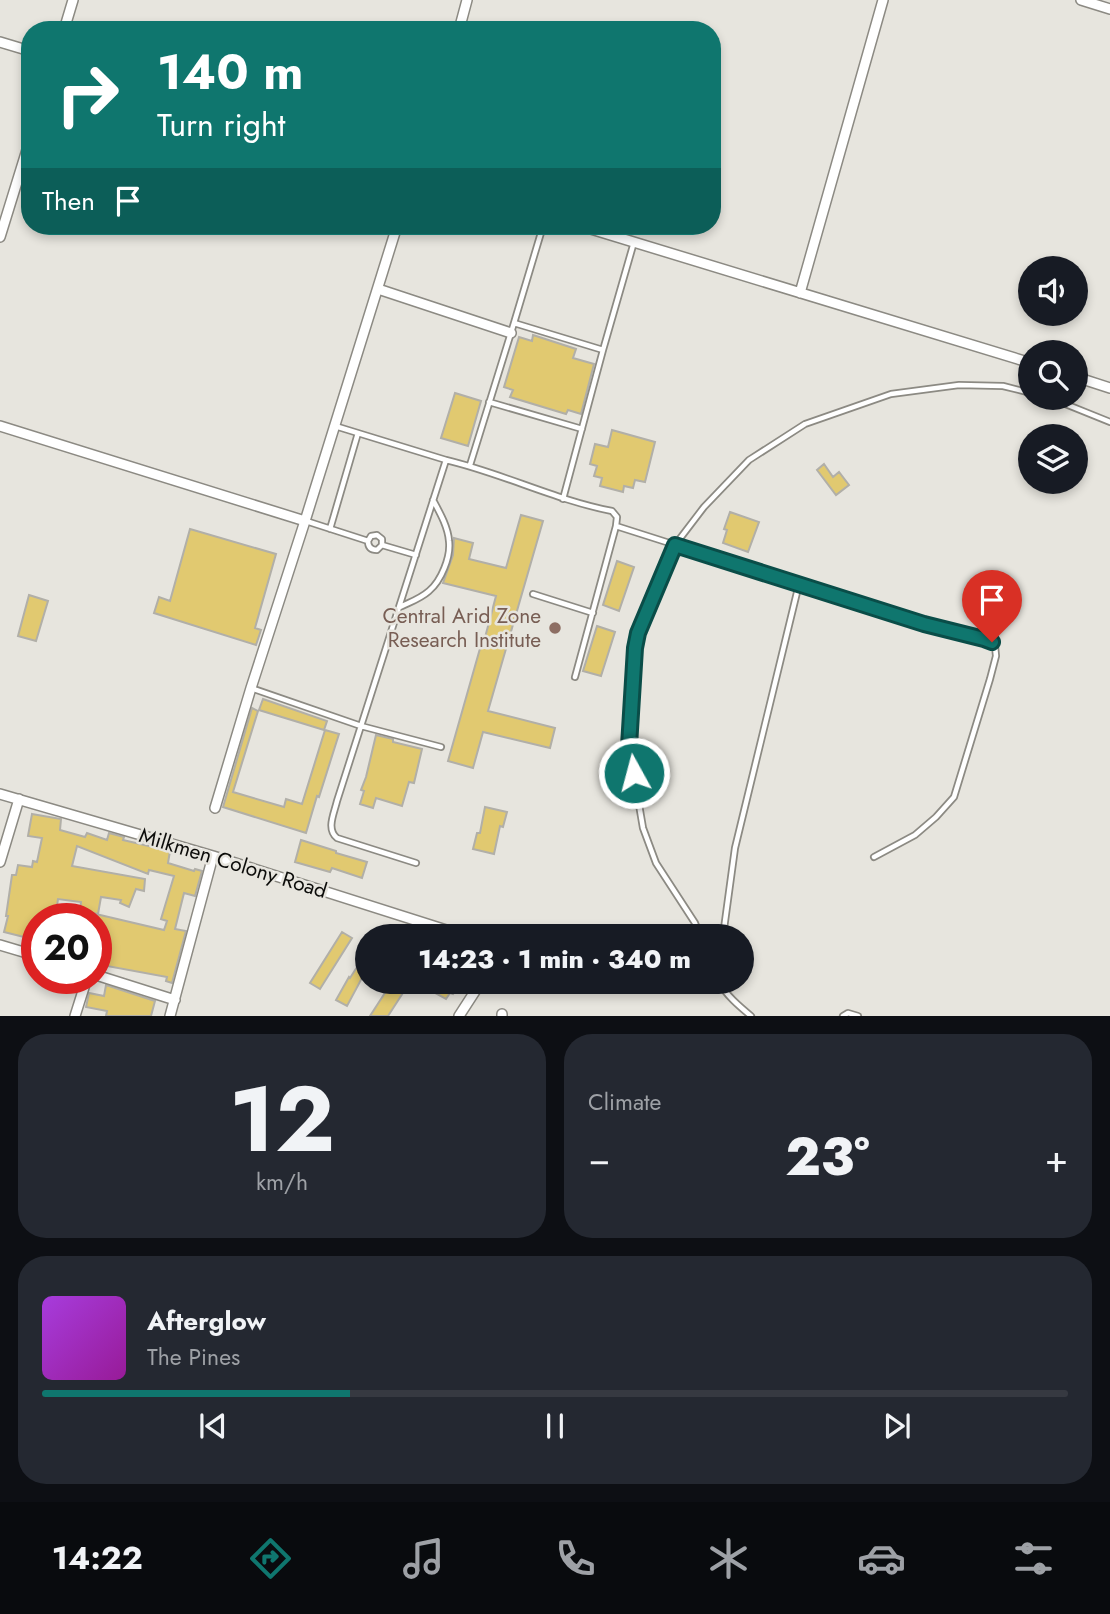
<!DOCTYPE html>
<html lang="en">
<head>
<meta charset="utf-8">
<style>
  :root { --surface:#171b24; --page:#242831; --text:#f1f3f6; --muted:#9ea1a6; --line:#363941; --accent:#0f766e }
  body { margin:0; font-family:Jost,sans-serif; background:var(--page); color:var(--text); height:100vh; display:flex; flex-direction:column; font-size:26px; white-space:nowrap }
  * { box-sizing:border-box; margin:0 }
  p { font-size:23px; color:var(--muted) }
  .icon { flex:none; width:38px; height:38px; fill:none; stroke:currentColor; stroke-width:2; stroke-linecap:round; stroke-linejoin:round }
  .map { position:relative; height:1016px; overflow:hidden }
  .drawer { display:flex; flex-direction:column; gap:18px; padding:18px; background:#0d0f14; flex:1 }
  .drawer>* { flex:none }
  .top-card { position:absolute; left:21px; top:21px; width:700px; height:214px; border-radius:28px; box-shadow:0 4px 10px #0003; background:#0f766e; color:#fff; overflow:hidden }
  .buttons { position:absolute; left:1018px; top:256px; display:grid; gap:14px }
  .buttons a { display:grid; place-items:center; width:70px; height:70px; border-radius:50%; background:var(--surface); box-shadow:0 4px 10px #0003; font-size:35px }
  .speed { position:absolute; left:21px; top:903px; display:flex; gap:14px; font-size:35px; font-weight:700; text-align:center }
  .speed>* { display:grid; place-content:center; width:91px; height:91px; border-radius:50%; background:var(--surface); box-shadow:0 4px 10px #0003; line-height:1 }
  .speed .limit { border:10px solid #d22; background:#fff; color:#111 }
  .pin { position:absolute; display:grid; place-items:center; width:60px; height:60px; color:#fff; margin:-72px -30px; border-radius:50% 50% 50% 0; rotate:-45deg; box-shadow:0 0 7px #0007 }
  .pin .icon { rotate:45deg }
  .me { position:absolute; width:77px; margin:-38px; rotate:353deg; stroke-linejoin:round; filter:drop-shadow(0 0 5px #0008) }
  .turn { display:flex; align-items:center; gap:24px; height:147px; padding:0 21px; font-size:32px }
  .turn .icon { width:91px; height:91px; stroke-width:2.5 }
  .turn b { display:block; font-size:49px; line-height:60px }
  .then { display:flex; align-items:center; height:66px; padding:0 21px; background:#0003; gap:14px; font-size:26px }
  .big { font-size:52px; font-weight:800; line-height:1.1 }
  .drawer .widget { flex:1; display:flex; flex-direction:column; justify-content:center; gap:10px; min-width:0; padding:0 24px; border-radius:28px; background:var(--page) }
  .drawer .dial { align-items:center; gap:0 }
  .dial b { font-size:91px; line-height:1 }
  .song { display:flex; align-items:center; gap:21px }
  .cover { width:84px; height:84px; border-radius:10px; background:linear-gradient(135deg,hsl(280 70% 55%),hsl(300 70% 35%)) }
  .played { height:7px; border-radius:4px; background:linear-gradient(90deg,var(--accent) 30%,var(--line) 30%) }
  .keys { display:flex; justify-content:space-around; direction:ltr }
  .heat { display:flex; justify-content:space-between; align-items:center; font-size:38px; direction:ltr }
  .drawer .tiles { flex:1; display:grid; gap:18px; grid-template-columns:1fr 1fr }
  .widget:last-child { grid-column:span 2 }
  .trip { position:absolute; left:355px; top:924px; width:399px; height:70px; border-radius:35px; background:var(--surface); box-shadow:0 4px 10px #0003; font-weight:800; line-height:70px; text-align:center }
  .tabs { display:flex; height:112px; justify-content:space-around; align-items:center; background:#090b0e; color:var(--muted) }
  .tabs .icon { width:49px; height:49px }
  .tabs .selected { color:var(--accent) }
  .tabs b { font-size:32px; color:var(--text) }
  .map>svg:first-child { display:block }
</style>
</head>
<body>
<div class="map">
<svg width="1110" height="1016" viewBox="0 0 1110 1016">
  <rect width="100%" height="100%" fill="#e7e5de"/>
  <path fill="#e1c970" stroke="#b1afa8" stroke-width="2" d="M533 335 576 349 573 358 594 364 581 414 568 410 566 414 510 397 513 390 504 387 519 337 532 341Z
    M455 393 481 401 468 446 441 438Z
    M612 430 655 442 645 482 635 480 633 488 624 486 623 492 600 486 602 478 594 476 597 466 590 464 595 444 608 447Z
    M824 464 833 477 839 472 849 485 836 495 817 470Z
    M730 512 759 522 748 552 723 543 727 530 724 529Z
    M521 515 543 521 488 711 555 728 550 748 483 732 473 768 448 761 481 645H483L496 596 443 583 453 555 454 538 473 543 469 559 506 568Z
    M190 529 276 554 255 628 261 630 256 645 154 613 159 597 170 601Z
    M617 561 634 567 619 611 603 605Z
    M29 595 48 601 36 641 18 636Z
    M597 626 615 632 601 676 583 671Z
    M263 699 327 721 324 730 259 710Z
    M252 708 258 711 233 792 284 807 286 799 302 804 325 730 339 734 319 797 317 796 306 833 223 807Z
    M376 735 393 739V742L422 749 414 783 409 782 402 806 376 798 373 808 360 804 364 791 361 790 366 777Z
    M485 807 507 812 503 827 500 826 494 854 473 849 477 833H480Z
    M32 814 61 819 60 830 85 837 87 833 107 840 109 833 124 837 123 840 170 851 168 863 194 871 195 869 202 871 195 896 184 893 175 929 186 931 172 983 166 981 167 977 96 964V914L164 930 167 921 161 919 174 876 149 870 148 874 77 846 72 866 145 879 144 891 136 889 129 907 120 903 121 900 101 897 98 914 80 911 81 902 58 899 55 919H37V946L27 945 28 938 4 932 8 916H6L12 875H16L18 865 32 867 33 861 37 862 42 838 28 836Z
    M301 840 336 851V853L367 862 362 878 332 868 330 872 295 862Z
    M342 932 352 938 320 989 310 983Z
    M368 950V973L365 977 363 976 347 1006 336 1000 349 977 350 978Z
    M392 982H410L388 1016H370Z
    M442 982H461L453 994 450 993 446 999 435 993Z
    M106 985 155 1001 151 1016H106L107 1011 86 1007 89 993 104 996Z"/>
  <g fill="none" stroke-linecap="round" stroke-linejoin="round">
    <g stroke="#8c8a83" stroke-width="8">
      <path id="service" d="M514 323 543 226
        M1048 397 1110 422
        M489 402 582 429
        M335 426 446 460 337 801C334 814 326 829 337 838L416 863
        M446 460C502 473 555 500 612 511L617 517 616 526 575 677
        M470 465 514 323 603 350 634 242
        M563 499 603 350
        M306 521 368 541C368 547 371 550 377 550L382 545 416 555
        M616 526 924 624 984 639 995 646 996 656 990 679 954 797 936 817 915 835 874 857
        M330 529 358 433
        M368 541 371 536 377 535 382 539V545
        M533 594 593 613
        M400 607C410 602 420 599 429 591 441 581 451 557 449 541 448 527 440 513 433 500
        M251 688 361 726 441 747
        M700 936 695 923 656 863 643 828 629 746 635 648 638 633 675 545 704 507 749 460 805 424 891 394 959 385 1003 386 1031 393
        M723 936 735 848 799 584
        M719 982C726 995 739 1006 751 1016
        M843 1016 848 1013 858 1016"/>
    </g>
    <g stroke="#8c8a83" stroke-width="12">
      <path id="minor" d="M1081 0 1110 9
        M64 30 73 0
        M459 30 467 0
        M0 42 30 51
        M581 226 1031 363
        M0 237 30 140
        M378 289 511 333
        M800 293 883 0
        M1076 377 1110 388
        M0 426 305 521 251 688 215 808
        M305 521 397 226
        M0 794 213 856 465 936
        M0 862 19 799
        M0 945 37 956
        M96 975 175 1000
        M75 1016 87 978
        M170 1016 213 856
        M459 1016 481 982
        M502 1016V1014"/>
    </g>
    <use href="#service" stroke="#fff" stroke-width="4.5"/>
    <use href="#minor" stroke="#fff" stroke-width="9"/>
  </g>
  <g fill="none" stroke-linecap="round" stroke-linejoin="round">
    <g stroke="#0a4d48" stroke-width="18">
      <path id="route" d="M634 773 629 746 635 648 638 633 675 545 924 624 984 639 992 642"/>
    </g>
    <use href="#route" stroke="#0f766e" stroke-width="12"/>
  </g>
  <circle fill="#8d6e63" stroke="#e7e5de" stroke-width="2.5" cx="555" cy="628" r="7"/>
  <g text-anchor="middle" stroke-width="5" stroke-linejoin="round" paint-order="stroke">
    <g font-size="21" fill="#785e54" stroke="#e7e5de" text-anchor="end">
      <text x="541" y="623">Central Arid Zone<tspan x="541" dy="24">Research Institute</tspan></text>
    </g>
    <g font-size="21" fill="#0c0c0a" stroke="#e7e5de">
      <text transform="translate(233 863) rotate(17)" y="7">Milkmen Colony Road</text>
    </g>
  </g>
</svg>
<div class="buttons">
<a><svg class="icon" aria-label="sound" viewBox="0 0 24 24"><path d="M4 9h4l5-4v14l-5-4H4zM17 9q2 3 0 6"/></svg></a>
<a><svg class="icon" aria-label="search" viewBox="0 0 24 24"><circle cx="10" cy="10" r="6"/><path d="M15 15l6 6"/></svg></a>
<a><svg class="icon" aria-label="layers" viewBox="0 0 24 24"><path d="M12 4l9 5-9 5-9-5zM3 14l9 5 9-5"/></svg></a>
</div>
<div class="speed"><div class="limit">20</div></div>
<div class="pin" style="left:992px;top:642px;background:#d93025"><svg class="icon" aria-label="arrive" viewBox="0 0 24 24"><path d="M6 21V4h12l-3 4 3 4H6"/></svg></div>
<svg class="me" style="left:634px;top:773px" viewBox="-20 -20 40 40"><circle r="17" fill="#0f766e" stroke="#fff" stroke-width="3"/><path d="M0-11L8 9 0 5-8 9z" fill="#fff"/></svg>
<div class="trip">14:23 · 1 min · 340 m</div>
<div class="top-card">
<div class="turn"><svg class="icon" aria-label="right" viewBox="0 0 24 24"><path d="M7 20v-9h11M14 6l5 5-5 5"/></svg><div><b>140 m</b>Turn right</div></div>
<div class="then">Then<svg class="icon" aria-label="arrive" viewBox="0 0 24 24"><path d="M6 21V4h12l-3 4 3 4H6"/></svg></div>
</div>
</div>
<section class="drawer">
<div class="tiles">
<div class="widget dial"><b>12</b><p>km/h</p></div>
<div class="widget"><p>Climate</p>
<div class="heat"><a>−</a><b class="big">23°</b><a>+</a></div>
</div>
<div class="widget">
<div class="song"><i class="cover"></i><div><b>Afterglow</b><p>The Pines</p></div></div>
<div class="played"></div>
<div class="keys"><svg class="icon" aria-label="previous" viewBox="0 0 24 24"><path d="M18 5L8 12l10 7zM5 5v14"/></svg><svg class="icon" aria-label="pause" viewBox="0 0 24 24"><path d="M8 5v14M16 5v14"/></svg><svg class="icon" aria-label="next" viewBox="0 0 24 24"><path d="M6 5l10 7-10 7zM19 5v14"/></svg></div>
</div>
</div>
</section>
<nav class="tabs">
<b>14:22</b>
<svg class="icon selected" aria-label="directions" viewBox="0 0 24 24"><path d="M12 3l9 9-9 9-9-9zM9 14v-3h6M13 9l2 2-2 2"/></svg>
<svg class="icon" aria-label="music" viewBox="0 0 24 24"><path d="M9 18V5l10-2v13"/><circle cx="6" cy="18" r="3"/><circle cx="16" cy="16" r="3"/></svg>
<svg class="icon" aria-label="phone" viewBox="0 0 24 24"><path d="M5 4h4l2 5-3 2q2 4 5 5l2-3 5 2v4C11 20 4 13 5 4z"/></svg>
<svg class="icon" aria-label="climate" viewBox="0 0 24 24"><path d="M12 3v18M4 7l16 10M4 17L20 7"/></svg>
<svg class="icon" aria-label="car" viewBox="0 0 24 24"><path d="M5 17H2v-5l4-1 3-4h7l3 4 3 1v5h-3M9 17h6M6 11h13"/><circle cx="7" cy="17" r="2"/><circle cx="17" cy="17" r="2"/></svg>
<svg class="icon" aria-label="filters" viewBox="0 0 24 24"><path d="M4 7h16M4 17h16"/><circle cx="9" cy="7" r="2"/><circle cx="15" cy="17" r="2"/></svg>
</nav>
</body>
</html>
